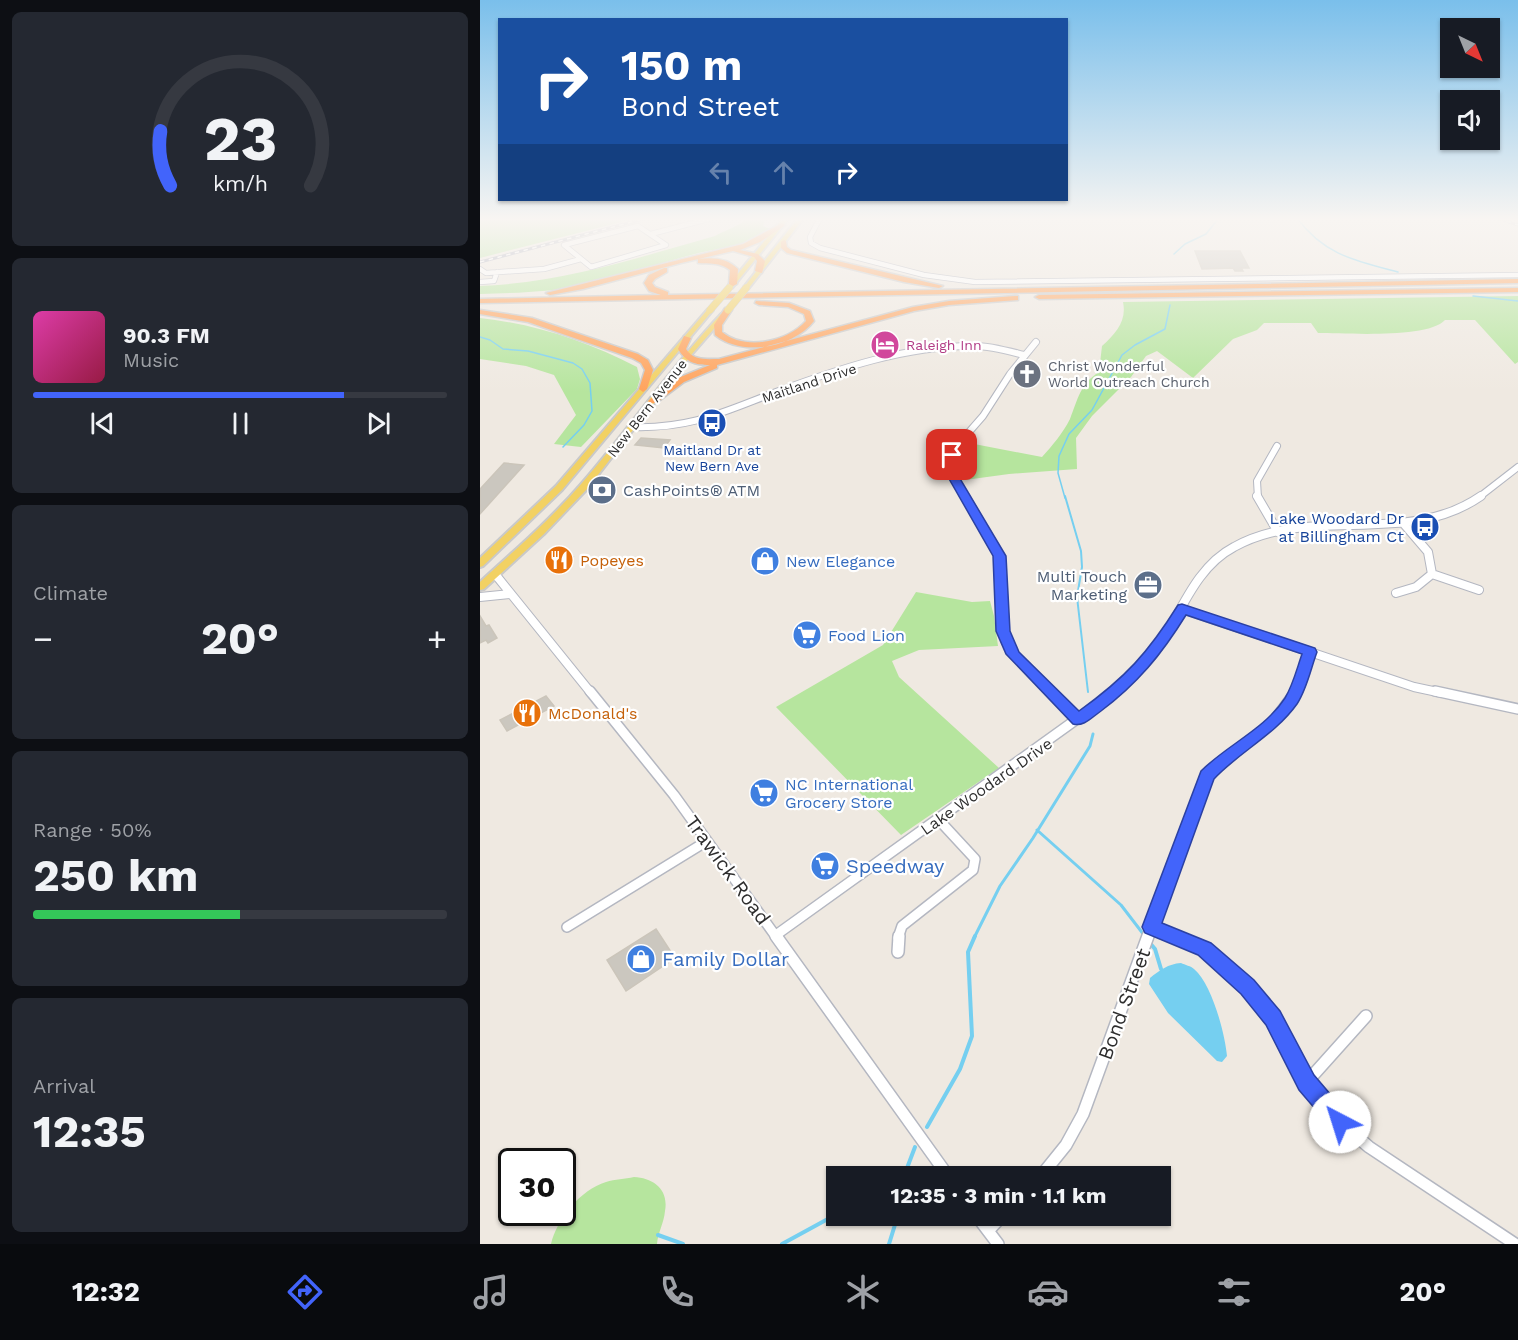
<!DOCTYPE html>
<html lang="en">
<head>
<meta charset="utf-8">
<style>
  :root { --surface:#171b24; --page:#242831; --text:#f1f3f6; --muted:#9ea1a6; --line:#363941; --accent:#4264fb }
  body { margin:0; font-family:"Work Sans",sans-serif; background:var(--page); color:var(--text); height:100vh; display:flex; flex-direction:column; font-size:22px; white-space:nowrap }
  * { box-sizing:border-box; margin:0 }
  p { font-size:20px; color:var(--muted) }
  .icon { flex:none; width:33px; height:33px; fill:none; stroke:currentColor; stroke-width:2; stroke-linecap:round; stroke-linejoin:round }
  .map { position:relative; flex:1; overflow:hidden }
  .panel { display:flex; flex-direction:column; gap:12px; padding:12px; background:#0d0f14; width:480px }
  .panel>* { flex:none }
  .guide { position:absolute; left:18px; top:18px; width:570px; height:183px; border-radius:0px; box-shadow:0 2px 4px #0004; background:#1a4fa0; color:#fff; overflow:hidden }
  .needle { width:39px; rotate:137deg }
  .fabs { position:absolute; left:960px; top:18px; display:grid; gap:12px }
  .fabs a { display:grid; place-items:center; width:60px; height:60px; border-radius:0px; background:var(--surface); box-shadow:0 2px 4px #0004; font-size:30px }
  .speed { position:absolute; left:18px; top:1148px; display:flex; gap:12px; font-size:30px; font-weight:700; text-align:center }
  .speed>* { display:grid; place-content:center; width:78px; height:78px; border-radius:50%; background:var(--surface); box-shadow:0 2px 4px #0004; line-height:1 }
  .speed .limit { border:3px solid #111; border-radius:9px; background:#fff; color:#111 }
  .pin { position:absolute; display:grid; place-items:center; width:51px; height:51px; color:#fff; margin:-26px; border-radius:12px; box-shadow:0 3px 9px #0006 }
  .me { position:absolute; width:66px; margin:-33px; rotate:320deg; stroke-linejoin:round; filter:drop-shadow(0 0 4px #0008) }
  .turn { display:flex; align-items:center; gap:21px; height:126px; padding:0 24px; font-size:27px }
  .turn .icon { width:78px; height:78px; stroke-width:2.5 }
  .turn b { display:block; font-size:42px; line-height:51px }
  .lanes { display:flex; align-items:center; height:57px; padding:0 24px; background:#0003; justify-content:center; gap:30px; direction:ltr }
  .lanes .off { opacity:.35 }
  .big { font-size:45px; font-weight:700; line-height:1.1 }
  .panel .card { flex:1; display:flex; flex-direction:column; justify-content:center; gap:9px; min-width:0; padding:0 21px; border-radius:9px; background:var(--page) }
  .panel .dial { align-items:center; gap:0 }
  .dial svg { height:156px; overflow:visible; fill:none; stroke:var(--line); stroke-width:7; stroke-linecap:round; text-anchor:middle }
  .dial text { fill:var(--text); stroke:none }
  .song { display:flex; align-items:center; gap:18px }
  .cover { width:72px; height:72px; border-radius:9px; background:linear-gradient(135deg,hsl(320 70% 55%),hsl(340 70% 35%)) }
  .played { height:6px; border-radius:3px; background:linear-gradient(90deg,var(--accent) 75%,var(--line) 75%) }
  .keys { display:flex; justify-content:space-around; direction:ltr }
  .heat { display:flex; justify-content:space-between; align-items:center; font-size:33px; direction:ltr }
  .charge { height:9px; border-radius:4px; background:linear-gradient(90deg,#34c759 50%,var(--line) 0) }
  .trip { position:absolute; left:346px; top:1166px; width:345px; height:60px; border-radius:0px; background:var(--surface); box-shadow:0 2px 4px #0004; font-weight:700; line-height:60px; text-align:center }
  .dock { display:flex; height:96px; justify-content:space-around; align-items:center; background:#090b0e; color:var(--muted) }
  .dock .icon { width:42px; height:42px }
  .dock .selected { color:var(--accent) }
  .dock b { font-size:27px; color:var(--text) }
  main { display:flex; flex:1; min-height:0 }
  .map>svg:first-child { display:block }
</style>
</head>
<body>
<main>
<section class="panel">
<div class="card dial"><svg viewBox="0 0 100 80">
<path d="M14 69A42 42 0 1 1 86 69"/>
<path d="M14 69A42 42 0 0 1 9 41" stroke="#4264fb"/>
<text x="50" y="56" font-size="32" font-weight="700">23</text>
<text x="50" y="72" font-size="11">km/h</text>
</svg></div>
<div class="card">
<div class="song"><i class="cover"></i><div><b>90.3 FM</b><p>Music</p></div></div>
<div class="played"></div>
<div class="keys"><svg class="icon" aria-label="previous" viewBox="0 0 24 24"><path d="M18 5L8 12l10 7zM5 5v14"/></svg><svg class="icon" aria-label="pause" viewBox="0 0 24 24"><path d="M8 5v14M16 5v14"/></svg><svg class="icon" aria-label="next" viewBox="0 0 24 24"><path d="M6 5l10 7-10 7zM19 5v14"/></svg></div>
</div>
<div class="card"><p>Climate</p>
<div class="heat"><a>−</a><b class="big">20°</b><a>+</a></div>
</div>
<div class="card"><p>Range · 50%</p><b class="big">250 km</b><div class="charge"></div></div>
<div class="card"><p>Arrival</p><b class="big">12:35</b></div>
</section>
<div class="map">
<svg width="1038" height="1244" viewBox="0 0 1038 1244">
  <rect width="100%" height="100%" fill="#efe9e1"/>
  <path fill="#b6e59e" d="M0 218H157L0 258Z
    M258 218H286L283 226 292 230C266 249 244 246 215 254 180 263 145 276 109 284 74 292 36 293 0 294V286C81 283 157 258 235 236 243 231 255 228 264 221Z
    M1038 296V362L1035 364 995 320H965C948 339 864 333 838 333L831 323H784L777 330 753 339 713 378 677 351 666 356 651 377 612 416 596 438 597 469 529 474 485 480 480 472 478 457 489 443 562 457C572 446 583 433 590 419 598 399 600 384 619 372L622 346C636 333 647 321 643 302Z
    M0 318C55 324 107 341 157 367L160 379 157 389 101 447 74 444 96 415 74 375 46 366 0 359Z
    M436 592 492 602 510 601 514 616 518 646 439 650 412 661 419 677 519 768 421 835 296 707 403 645Z
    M154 1177C173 1178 189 1189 185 1211 184 1223 178 1232 177 1244H71C77 1219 100 1190 126 1182 135 1179 145 1179 154 1177Z"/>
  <path fill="#75cff0" d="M701 963C705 965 711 966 714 969 732 984 745 1034 747 1056L742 1062 737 1061 688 1013 669 984 670 978C680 970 688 964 701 963Z"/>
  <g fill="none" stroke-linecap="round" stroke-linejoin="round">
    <path stroke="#75cff0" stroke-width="1.5" d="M817 218C844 255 876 261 918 272
      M694 254 705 244 726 234 739 218
      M993 296 1038 301
      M0 337 10 340 23 349 48 351 93 363 102 369 110 383 112 411 104 425 83 447
      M585 498 578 473 579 456 589 434 612 410 642 355 655 345 685 329 690 305"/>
    <path stroke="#75cff0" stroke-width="2" d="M585 496 601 551 602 567 597 597 608 692"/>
    <path stroke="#75cff0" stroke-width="3" d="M557 830 641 905 664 935
      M494 938 520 886 553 838 610 746 613 734"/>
    <path stroke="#75cff0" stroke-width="4" d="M669 942 675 949 681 969
      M447 1127 480 1069 492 1036 488 952 495 936
      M424 1176 435 1147
      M178 1235 203 1244
      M302 1244 357 1214
      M409 1244 418 1215"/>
  </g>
  <path fill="#cbc7bf" stroke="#cbc5ba" stroke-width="1.5" d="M715 251H760L769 268H761L763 271H755L753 268 722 269Z
    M161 438 190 440 184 448 155 445Z
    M24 463 44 465 0 514V489Z
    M75 553 82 555 93 557 84 567 65 562Z
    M0 616 6 626 9 625 17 638 8 643 6 640 0 643Z
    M66 696 74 706 27 731 20 720Z
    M176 929 195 958 146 991 127 960Z"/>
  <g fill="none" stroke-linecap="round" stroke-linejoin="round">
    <g stroke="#b4b7c1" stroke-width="6">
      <path id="minor-far4" d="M340 218 330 237 331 243 340 248 444 275 495 282 1038 275
        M158 226 186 245 111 267 84 245Z
        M171 234 232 218
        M0 269 6 273 64 269 101 259
        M0 282 14 281 17 272"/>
    </g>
    <g stroke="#b4b7c1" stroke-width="8">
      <path id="minor-far3" d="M152 427C211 429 243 412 296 392 358 369 428 345 495 346 511 346 528 351 544 355
        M486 498 474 477 470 463 475 448 503 416 530 374 556 342
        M778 498 777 481 797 446
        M998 498 1038 467"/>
    </g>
    <g stroke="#b4b7c1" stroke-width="10">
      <path id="minor-far2" d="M485 496 520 556 523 631 533 654 572 693
        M777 496 798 532
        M15 574 111 693
        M952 574 999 590
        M916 593 936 587 952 574 948 552 924 524
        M0 597 31 594
        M702 609 934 687 962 693
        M634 693C649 681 665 667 676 651 700 616 714 568 754 547 831 504 926 548 1001 496
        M815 693 830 652"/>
    </g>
    <g stroke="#b4b7c1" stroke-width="12">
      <path id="minor-far1" d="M110 691 194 795 297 938
        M570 691 598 719
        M955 691 1038 709
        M87 927 227 841
        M672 927 698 938
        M296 935 636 691
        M418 938 422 926 493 870 495 859 458 819
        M668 938 727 776 793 722 816 691"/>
    </g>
    <g stroke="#b4b7c1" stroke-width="14">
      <path id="minor" d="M296 936 468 1176
        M694 936 725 949 767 987 793 1018 826 1083 860 1122 889 1147 1035 1244
        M418 952 419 936
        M826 1083 886 1016
        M561 1176 586 1145 603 1114 668 936
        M496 1215 518 1244
        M508 1231 523 1215"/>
    </g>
    <g stroke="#c9c9c9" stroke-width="4">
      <path id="major" d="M303 218H309L252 288H248V286Z
        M318 218H324L268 289H264V287Z
        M228 309 233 310 82 490 3 566 0 567V558L76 486Z
        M241 314 246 315 212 354 107 489 64 534 4 589 0 590V582C35 550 71 519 102 483 150 428 191 367 241 314Z"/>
    </g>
    <g stroke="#c9c9c9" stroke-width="3">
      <path id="highway" d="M302 223 305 225 304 226 280 242 260 250 278 254 285 261 282 273 275 271 277 261 274 257 253 251 201 263 103 289 70 295 66 293 263 244Z
        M304 240 306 241 307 247 311 250 463 286 459 288 424 282 307 253 301 248V242Z
        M218 259C233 257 247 258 258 269L257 284 253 286 249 284 250 270C240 262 230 264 218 263Z
        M184 268H187V272L175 279 172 283 175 287 188 292V295L1038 279V283L0 303V299L181 295 169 291 164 283 169 275Z
        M1038 288V292L559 299 555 297 559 295Z
        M535 296H538V300L469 305 434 311 237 365V368L204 382 176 403H170L168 401 198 378 230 365C215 365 206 362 198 349L204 336 211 338 206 349C214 361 226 359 239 359L433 307 469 301Z
        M276 301 309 303 330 311 334 321C313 348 262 357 235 335L234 325 245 308H248L252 310 242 325V332C265 351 307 342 326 321L324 314 308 307 279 305 275 303Z
        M0 310 52 318 158 354 168 360 173 370 167 389 163 392 159 389 165 370 161 363 152 358 48 322 0 314Z"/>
    </g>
    <use href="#minor-far4" stroke="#fff" stroke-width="4.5"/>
    <use href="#minor-far3" stroke="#fff" stroke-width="6"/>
    <use href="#minor-far2" stroke="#fff" stroke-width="8"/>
    <use href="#minor-far1" stroke="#fff" stroke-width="9"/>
    <use href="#minor" stroke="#fff" stroke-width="11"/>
    <use href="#major" fill="#f2d163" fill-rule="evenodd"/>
    <use href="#highway" fill="#ffa35c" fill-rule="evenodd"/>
    <g stroke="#a3a6b8" stroke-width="3">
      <path id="rail" d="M1018 218 1038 225
        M0 262 167 218"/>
    </g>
    <use href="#rail" stroke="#fff" stroke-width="1.5" stroke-dasharray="4.5" stroke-linecap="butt"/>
    <g stroke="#c9c9c9" stroke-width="8" stroke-linecap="butt">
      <path id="major-bridge" d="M230 310 249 288
        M248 310 266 288"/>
    </g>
    <use href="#major-bridge" stroke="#f2d163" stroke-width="7"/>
  </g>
  <linearGradient id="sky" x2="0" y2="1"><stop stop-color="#7abfeb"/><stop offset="0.56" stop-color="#f8f5f2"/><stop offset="1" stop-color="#f8f5f2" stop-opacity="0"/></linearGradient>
  <rect width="1038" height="392" fill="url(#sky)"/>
  <path fill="#4264fb" stroke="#2b41a3" stroke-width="1.5" d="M472 452 477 455 476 463 479 477 526 556 530 631 539 652 599 711C645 678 668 653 698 605L702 604 835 648 837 652C831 668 827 689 817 704 795 735 759 752 734 779L682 923 731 943 774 980 800 1011 834 1075 868 1115 871 1122 868 1130 860 1133 853 1130 819 1090 786 1025 761 994 718 955 665 933 662 927 721 771C747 745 785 729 805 698 813 685 817 668 822 654L706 615C682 654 657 684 621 711 612 717 604 727 593 724L526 654 516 631 513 556 468 477 465 463 466 455Z"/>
  <defs>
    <g id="hotel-disc" transform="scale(1.5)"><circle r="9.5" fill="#d1479c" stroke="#fff"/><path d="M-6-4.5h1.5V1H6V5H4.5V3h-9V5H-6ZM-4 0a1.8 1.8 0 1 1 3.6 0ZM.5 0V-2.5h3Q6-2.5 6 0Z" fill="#fff"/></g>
    <g id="church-disc" transform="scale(1.5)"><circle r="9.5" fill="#6b7280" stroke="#fff"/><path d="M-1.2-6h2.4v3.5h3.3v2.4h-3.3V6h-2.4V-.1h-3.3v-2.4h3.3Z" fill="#fff"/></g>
    <g id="bus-disc" transform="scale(1.5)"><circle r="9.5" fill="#1a4fb4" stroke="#fff"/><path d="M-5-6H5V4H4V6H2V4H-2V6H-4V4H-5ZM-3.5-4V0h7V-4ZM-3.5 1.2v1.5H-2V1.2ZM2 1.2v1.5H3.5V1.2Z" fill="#fff"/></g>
    <g id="bank-disc" transform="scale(1.5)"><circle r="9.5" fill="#5c6f8a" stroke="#fff"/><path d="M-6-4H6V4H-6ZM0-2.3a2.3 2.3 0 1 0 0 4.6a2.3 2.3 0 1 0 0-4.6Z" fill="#fff"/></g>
    <g id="restaurant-disc" transform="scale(1.5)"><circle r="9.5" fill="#e8710a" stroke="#fff"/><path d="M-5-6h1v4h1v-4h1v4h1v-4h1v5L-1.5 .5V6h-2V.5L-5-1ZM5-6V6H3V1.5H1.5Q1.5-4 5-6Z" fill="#fff"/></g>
    <g id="shop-disc" transform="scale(1.5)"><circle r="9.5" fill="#3f7fe0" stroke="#fff"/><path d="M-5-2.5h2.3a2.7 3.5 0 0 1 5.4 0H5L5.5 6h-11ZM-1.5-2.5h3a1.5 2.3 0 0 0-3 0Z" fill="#fff"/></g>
    <g id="office-disc" transform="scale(1.5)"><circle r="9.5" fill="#5c6f8a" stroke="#fff"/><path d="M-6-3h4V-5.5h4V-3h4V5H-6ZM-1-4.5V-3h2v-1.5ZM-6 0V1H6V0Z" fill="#fff"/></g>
    <g id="supermarket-disc" transform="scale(1.5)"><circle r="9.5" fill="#3f7fe0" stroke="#fff"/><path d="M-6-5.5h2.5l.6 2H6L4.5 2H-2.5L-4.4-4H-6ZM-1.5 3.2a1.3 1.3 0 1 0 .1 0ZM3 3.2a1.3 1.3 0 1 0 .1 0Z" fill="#fff"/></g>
  </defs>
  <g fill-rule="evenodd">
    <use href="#hotel-disc" x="405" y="345"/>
    <use href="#church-disc" x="547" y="374"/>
    <use href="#bus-disc" x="232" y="423"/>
    <use href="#bank-disc" x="122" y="490"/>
    <use href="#bus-disc" x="945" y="527"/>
    <use href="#restaurant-disc" x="79" y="560"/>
    <use href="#shop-disc" x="285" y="561"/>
    <use href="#office-disc" x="668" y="585"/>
    <use href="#supermarket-disc" x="327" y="635"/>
    <use href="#restaurant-disc" x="47" y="713"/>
    <use href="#supermarket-disc" x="284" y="793"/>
    <use href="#supermarket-disc" x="345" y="866"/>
    <use href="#shop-disc" x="161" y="959"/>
  </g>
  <g text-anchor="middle" stroke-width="4.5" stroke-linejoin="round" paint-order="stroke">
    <g font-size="14" fill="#b23c85" stroke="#fff" text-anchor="start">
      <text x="426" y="350">Raleigh Inn</text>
    </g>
    <g font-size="14" fill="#5b616d" stroke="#fff" text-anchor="start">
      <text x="568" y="371">Christ Wonderful<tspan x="568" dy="16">World Outreach Church</tspan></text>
    </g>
    <g font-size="14" fill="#2e2e2e" stroke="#fff">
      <text transform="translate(329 383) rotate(-18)" y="5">Maitland Drive</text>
      <text transform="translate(167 408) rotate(-52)" y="5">New Bern Avenue</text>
    </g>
    <g font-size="14" fill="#164399" stroke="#fff">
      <text x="232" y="455">Maitland Dr at<tspan x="232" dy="16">New Bern Ave</tspan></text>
    </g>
    <g font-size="16" fill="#4e5e75" stroke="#fff" text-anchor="start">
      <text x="143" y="496">CashPoints® ATM</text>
      <text x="647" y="582" text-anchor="end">Multi Touch<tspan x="647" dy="18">Marketing</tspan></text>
    </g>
    <g font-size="16" fill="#164399" stroke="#fff" text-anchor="end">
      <text x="924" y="524">Lake Woodard Dr<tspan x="924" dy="18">at Billingham Ct</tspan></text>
    </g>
    <g font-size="16" fill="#c56008" stroke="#fff" text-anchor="start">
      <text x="100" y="566">Popeyes</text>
      <text x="68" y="719">McDonald's</text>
    </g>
    <g font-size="16" fill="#366cbe" stroke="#fff" text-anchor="start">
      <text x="306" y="567">New Elegance</text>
      <text x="348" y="641">Food Lion</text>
      <text x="305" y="790">NC International<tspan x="305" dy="18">Grocery Store</tspan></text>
    </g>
    <g font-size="16" fill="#2e2e2e" stroke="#fff">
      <text transform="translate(506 786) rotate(-35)" y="6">Lake Woodard Drive</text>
    </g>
    <g font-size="20" fill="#366cbe" stroke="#fff" text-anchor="start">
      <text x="366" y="873">Speedway</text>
      <text x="182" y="966">Family Dollar</text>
    </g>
    <g font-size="20" fill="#2e2e2e" stroke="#fff">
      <text transform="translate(248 870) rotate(54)" y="7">Trawick Road</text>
      <text transform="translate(644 1004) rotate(-70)" y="7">Bond Street</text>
    </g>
  </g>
</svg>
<div class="fabs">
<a><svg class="needle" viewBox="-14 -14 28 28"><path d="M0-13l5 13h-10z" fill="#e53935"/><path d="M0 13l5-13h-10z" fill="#9ea1a6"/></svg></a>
<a><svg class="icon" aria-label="sound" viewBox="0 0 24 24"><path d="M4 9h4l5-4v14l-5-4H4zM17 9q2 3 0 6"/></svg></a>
</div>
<div class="speed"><div class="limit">30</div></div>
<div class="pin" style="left:472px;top:455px;background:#d93025"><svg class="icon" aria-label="arrive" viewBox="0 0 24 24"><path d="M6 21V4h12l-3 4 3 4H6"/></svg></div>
<svg class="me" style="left:860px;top:1122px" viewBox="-20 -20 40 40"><circle r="19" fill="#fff"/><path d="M0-13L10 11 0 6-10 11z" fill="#4264fb"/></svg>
<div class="trip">12:35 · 3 min · 1.1 km</div>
<div class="guide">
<div class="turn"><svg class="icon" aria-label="right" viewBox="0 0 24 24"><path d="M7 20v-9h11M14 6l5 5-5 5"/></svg><div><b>150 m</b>Bond Street</div></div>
<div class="lanes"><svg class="icon off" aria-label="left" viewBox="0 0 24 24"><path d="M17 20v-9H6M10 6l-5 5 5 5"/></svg><svg class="icon off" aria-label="ahead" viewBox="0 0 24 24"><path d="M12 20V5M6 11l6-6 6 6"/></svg><svg class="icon" aria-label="right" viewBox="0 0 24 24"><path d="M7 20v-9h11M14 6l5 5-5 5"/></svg></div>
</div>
</div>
</main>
<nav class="dock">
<b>12:32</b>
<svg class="icon selected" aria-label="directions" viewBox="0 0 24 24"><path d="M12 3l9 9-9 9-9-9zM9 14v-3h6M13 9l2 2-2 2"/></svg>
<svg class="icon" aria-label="music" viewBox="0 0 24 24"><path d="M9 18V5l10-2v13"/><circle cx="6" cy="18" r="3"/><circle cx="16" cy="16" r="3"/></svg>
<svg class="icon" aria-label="phone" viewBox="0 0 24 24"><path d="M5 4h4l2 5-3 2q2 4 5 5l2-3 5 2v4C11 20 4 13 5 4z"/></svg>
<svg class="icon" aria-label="climate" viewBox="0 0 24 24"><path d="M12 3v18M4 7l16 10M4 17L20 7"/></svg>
<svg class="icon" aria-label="car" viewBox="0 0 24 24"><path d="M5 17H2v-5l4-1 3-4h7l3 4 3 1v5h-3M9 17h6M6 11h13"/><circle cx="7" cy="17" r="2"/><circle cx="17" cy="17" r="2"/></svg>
<svg class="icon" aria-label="filters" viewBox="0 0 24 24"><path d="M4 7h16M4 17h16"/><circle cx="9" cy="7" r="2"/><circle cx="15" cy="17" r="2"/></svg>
<b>20°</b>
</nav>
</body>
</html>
